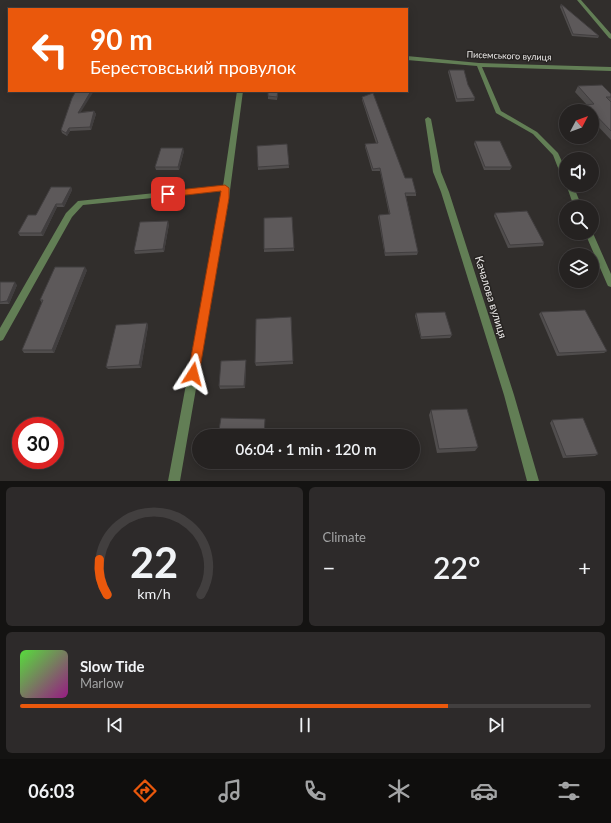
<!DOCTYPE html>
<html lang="en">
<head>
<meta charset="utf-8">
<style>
  :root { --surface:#252221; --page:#2d2a2a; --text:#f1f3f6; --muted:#a3a4a5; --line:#423f3f; --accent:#ea580c }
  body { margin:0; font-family:Lato,sans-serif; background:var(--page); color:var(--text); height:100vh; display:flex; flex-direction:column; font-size:15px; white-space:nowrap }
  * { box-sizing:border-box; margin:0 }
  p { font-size:13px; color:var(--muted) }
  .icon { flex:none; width:22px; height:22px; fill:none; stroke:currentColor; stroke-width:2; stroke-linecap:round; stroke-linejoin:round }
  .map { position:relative; height:481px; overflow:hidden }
  .sheet { display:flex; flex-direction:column; gap:6px; padding:6px; background:#141312; flex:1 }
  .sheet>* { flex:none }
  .hud { position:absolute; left:8px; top:8px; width:400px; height:84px; border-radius:0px; box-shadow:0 2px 10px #0003,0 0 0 1px var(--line); background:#ea580c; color:#fff; overflow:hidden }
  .needle { width:26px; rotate:49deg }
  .controls { position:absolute; left:559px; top:104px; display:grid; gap:8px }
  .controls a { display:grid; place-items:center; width:40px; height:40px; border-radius:50%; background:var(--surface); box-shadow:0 2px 10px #0003,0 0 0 1px var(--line); font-size:20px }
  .speed { position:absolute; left:12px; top:417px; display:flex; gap:8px; font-size:20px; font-weight:700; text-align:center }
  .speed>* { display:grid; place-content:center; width:52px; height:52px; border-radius:50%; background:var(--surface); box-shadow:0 2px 10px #0003,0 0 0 1px var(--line); line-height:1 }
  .speed .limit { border:6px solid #d22; background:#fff; color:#111 }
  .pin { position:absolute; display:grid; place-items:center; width:34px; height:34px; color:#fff; margin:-17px; border-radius:8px; box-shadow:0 2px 6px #0006 }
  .me { position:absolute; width:44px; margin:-22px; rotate:9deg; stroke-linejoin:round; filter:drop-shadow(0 0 3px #0008) }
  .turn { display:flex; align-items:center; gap:14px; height:84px; padding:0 16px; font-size:18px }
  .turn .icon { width:52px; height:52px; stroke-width:2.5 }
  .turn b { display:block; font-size:28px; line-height:34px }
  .big { font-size:30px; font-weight:600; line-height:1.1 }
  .sheet .widget { flex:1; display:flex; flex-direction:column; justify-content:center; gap:6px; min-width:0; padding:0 14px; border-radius:6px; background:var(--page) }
  .sheet .dial { align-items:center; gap:0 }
  .dial svg { height:104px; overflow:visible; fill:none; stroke:var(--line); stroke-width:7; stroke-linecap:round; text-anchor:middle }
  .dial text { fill:var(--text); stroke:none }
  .song { display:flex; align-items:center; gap:12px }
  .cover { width:48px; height:48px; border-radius:6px; background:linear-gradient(135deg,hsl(110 70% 55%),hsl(310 70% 35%)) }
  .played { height:4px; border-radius:2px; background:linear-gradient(90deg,var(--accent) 75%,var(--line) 75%) }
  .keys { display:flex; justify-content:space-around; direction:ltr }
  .heat { display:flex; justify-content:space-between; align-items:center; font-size:22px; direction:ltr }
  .sheet .tiles { flex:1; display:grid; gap:6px; grid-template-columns:1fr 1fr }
  .widget:last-child { grid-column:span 2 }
  .trip { position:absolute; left:192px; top:429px; width:228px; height:40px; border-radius:20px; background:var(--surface); box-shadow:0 2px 10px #0003,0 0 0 1px var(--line); font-weight:600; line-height:40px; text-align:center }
  .tab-bar { display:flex; height:64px; justify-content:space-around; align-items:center; background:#0f0e0d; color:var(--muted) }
  .tab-bar .icon { width:28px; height:28px }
  .tab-bar .active { color:var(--accent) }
  .tab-bar b { font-size:18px; color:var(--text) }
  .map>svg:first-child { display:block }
</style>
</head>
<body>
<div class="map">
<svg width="611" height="481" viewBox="0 0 611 481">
  <rect width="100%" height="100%" fill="#312e2c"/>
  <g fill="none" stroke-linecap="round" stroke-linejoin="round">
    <path fill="#627e55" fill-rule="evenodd" d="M577 0H581L611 34V39L609 38Z
      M407 56 479 63 611 67V71L482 67 501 111 537 132 558 153 566 170V180L562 178 553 155 533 134 496 113 477 66 407 60Z
      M237 91H243L229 198 180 481H168L222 191 83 205 72 217 3 340 0 341V328L66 213 78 201 223 186Z
      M428 117 431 119 441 172 449 192 514 395 539 481H527L504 395 441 192 433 172 425 119Z
      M566 184 573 185 582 207H574Z
      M592 231 611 274V287L608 286 607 284 585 233H592Z"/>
  </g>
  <path fill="#504d4d" d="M561 4 599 36 598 38 572 36 560 7Z
    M449 70 468 85 475 98 474 101 456 102 448 72Z
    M578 86 611 94V140L592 120V111H584V110L587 105 575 92Z
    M268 91H286V93H278L277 100 268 99Z
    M362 97 405 178 416 193V196H406L418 252 417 255 385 256 378 217 379 215 389 214 380 171H372L365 147V144L376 143 362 100Z
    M94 111 96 114 91 130 70 131 67 136 62 133 61 130 81 112Z
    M475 141 512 167 510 170H484L474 144Z
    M287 144 289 168 258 170 257 146Z
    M184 151 179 170H156L155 167Z
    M71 187 72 190 64 207H57L43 236H20L18 233 36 215Z
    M495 213 544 243 543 246 508 248 494 216Z
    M169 224 164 252 135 254 134 251Z
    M294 248V251L264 252V249Z
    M87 270 54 353H24L22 350 42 303 40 300Z
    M0 282 17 285 9 304H0Z
    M541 312 607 351 604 353 557 356 539 314Z
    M416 313 452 335 450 338 421 339 415 316Z
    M291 317 293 364 256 366 255 363Z
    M147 323 148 326 141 368 108 369 106 367Z
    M246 363 245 388 220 389 219 386Z
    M431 410 478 447 475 451 437 453 429 415Z
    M552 420 598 454 595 456 563 458 550 423Z"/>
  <path fill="#413e3f" d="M91 91H94L79 115 78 113Z
    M94 111 96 114 91 130 90 127Z
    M69 128 70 131 67 136 66 133Z
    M183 148 184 151 179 170 178 167Z
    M71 187 72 190 64 207 62 204Z
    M56 204 57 207 43 236 41 233Z
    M168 221 169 224 164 252 163 249Z
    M85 267 87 270 54 353 52 350Z
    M15 282 17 285 9 304 7 301Z
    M147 323 148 326 141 368 139 365Z
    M246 360V363L245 388 244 386Z"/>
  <path fill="#5d595a" stroke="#413e3f" d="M561 4 599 36 573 34Z
    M449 70H464L468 85 475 98 457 99Z
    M602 85 611 94V97H606L611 102V131L586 105 594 104 578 86Z
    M76 91H91L78 113 94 111 90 127 69 128 66 133 61 130 72 98Z
    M268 91H278L277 97 268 96Z
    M373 93 405 178H412L416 193H405L418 252 385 253 379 215 390 214 380 168 373 169 365 144 378 143 362 97Z
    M475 141H500L512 167H485Z
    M287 144 289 165 258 167 257 146Z
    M161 148H183L178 167H155Z
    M51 187H71L62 204H56L41 233H18L28 215H36Z
    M527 211 544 243 510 245 495 213Z
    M292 217 294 248 264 249V218Z
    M168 221 163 249 134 251 140 222Z
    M55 267H85L52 350H22L43 300H40Z
    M0 282H15L7 301 0 302Z
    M585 310 607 351 559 353 541 312Z
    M445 312 452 335 421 337 416 313Z
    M291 317 293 361 255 363 256 319Z
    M147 323 139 365 106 367 116 325Z
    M246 360 244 386H219L221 361Z
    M467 409 478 447 439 449 431 410Z
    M221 418 265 419 264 436H218Z
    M583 418 598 454 566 456 552 420Z"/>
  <path fill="#ea580c" stroke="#983908" d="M225 185 229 188V198L199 374 197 378 193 379 189 378 188 374 221 191 168 197 163 194 168 191Z"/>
  <g text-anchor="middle" stroke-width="3" stroke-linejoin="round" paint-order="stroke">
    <g font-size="9" fill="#eae8e7" stroke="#272422">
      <text transform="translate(509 56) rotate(2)" y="3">Писемського вулиця</text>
    </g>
    <g font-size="11" fill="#eae8e7" stroke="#272422">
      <text transform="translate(491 297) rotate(73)" y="4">Качалова вулиця</text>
    </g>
  </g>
</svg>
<div class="controls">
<a><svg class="needle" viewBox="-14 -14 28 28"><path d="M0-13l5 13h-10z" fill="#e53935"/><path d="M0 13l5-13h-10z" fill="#a3a4a5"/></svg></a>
<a><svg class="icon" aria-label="sound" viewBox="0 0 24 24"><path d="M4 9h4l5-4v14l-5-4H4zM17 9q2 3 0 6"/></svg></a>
<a><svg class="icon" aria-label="search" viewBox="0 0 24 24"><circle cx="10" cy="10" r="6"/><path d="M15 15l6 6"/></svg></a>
<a><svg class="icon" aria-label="layers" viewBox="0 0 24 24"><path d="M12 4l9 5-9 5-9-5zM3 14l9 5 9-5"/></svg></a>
</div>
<div class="speed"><div class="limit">30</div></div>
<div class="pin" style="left:168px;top:194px;background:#d93025"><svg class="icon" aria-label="arrive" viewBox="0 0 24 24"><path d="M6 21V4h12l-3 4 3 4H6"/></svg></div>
<svg class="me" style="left:193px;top:374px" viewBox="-20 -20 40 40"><path d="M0-17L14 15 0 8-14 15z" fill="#ea580c" stroke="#fff" stroke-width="4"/></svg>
<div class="trip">06:04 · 1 min · 120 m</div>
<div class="hud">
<div class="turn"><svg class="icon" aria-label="left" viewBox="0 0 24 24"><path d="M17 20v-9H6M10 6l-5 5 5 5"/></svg><div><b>90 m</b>Берестовський провулок</div></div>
</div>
</div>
<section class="sheet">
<div class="tiles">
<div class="widget dial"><svg viewBox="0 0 100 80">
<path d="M14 69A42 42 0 1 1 86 69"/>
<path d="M14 69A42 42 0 0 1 8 42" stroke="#ea580c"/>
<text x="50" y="56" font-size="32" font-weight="700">22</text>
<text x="50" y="72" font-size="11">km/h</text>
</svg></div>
<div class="widget"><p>Climate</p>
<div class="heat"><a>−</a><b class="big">22°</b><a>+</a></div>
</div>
<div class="widget">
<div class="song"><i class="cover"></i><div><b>Slow Tide</b><p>Marlow</p></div></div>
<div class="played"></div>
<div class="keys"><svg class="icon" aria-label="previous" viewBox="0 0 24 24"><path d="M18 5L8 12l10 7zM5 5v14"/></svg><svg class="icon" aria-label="pause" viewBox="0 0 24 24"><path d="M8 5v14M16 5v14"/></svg><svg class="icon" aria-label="next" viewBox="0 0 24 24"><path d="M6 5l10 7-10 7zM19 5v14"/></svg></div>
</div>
</div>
</section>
<nav class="tab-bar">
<b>06:03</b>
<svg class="icon active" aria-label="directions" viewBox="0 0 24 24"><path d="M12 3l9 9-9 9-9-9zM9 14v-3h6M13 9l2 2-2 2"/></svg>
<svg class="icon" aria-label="music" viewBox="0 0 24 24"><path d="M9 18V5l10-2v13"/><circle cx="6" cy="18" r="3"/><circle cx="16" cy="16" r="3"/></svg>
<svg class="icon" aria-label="phone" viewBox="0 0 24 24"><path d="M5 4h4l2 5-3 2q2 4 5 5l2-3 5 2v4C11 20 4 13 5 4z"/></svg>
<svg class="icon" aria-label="climate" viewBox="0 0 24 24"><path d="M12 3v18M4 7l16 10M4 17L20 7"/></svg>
<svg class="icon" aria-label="car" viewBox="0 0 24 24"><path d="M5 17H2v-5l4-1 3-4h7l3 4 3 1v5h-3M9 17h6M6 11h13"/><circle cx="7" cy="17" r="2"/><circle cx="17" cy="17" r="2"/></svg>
<svg class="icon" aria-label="filters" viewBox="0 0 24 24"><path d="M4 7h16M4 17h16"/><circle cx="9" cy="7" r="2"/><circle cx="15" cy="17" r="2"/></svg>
</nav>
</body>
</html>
